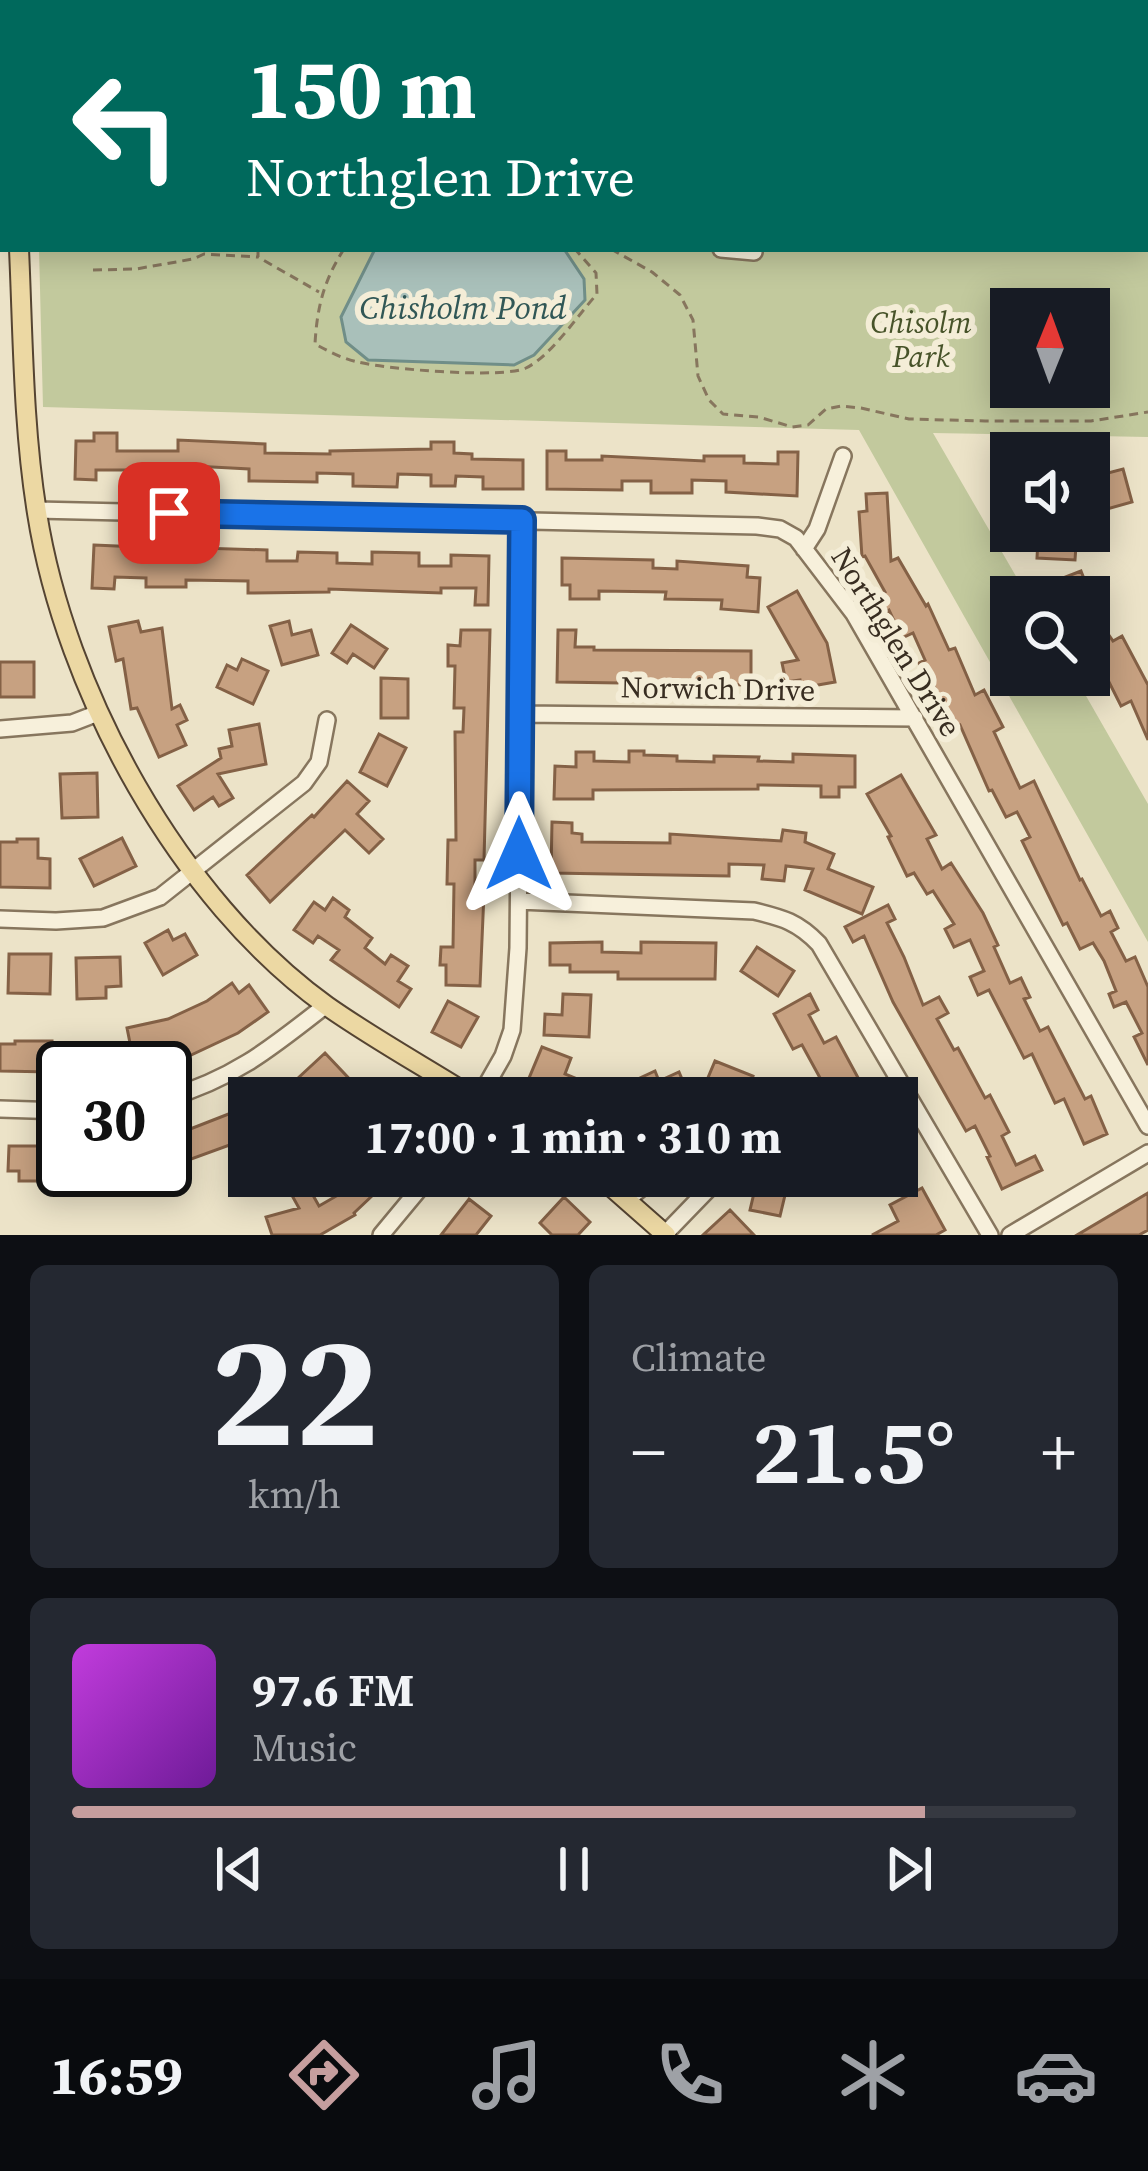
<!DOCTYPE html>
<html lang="en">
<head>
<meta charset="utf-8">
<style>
  :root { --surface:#171b24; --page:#242831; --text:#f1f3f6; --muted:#9ea1a6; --line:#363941; --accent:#c69e9e }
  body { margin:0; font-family:"Source Serif 4",serif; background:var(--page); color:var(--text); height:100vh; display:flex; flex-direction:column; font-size:45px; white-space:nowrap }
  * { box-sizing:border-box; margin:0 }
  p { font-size:39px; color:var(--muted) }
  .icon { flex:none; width:66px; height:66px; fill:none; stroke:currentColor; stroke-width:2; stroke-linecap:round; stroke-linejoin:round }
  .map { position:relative; height:1235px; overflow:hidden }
  .panel { display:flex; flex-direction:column; gap:30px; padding:30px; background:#0d0f14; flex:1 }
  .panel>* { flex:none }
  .guide { position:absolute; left:0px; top:0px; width:1149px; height:252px; box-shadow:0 6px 30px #0003; background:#00695c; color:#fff; overflow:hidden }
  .needle { width:78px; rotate:1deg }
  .tools { position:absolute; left:990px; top:288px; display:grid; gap:24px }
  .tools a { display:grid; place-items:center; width:120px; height:120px; border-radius:0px; background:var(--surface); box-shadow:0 6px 30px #0003; font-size:60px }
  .speed { position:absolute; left:36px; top:1041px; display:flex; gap:24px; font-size:60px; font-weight:700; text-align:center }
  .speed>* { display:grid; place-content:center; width:156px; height:156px; border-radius:50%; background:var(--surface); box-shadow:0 6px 30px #0003; line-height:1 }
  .speed .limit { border:6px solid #111; border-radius:18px; background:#fff; color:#111 }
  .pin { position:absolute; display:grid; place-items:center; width:102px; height:102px; color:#fff; margin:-51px; border-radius:24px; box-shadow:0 6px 18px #0006 }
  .me { position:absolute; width:132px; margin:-66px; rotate:0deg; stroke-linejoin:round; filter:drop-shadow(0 0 9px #0008) }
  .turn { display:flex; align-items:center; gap:42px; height:252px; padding:0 48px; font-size:54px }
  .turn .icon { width:156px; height:156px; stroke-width:2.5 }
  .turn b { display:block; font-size:84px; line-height:102px }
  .big { font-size:90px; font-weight:700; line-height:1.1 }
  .panel .tile { flex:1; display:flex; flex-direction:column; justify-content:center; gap:18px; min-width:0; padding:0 42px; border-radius:18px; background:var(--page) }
  .panel .dial { align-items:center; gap:0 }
  .dial b { font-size:156px; line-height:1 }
  .song { display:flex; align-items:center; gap:36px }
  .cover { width:144px; height:144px; border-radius:18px; background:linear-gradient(135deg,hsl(290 70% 55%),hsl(280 70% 35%)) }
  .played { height:12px; border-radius:6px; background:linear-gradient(90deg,var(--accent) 85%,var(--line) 85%) }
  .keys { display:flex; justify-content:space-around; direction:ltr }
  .heat { display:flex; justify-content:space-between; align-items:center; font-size:66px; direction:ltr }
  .panel .tiles { flex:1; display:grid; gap:30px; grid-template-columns:1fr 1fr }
  .tile:last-child { grid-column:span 2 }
  .trip { position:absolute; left:228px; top:1077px; width:690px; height:120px; border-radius:0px; background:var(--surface); box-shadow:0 6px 30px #0003; font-weight:700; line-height:120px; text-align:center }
  .dock { display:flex; height:192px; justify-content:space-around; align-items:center; background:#090b0e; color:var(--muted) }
  .dock .icon { width:84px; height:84px }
  .dock .active { color:var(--accent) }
  .dock b { font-size:54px; color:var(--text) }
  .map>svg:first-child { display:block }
</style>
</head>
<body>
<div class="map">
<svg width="1148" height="1235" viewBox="0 0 1148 1235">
  <rect width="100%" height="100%" fill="#ece3c8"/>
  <path fill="#c2c99d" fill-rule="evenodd" d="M32 0H1148V437L933 433 1028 597H1011V675H1074L1148 804V942L859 430 43 407 39 249H1146V3H32ZM1011 309H1089V387H1011Z"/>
  <path fill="#a9c0ba" stroke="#708e88" stroke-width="3" d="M375 249H564L584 279 585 300 534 355 514 365 368 360 346 342 341 317Z"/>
  <path fill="#c7a181" stroke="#846146" stroke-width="3" d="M94 433H117V451H178V440L265 444V453L330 454V451L431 449V442H454V453L472 454V459L523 460V489H483V477L456 476 455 486H431V475L398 474 397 487 353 486V474L317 473V482L249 481V469L194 466V481L125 480V470H96V480L75 479 76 441H94Z
    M547 451H566V460H602V456L704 461V456H744V463L778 464V452H798L797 496 726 492V481L692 480V493H651V481H622V490L547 489Z
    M1123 469 1132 502 1089 514V478Z
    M887 493 891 561 898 558 926 606 928 604 949 650 955 648 975 695 984 690 1003 727 994 732 1020 788 1034 781 1080 880 1082 879 1101 916 1110 911 1118 928 1111 932 1126 961 1135 957 1148 987V1065L1134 1037 1142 1033 1126 1002 1114 1007 1109 994 1116 991 1104 961 1093 943 1080 949 1067 923 1063 925 1022 841 1030 837 1017 812 1006 817 992 790 989 791 960 725 954 728 933 684 928 686 919 663 925 660 913 633 902 638 889 610 887 611 878 596 885 592 865 556 862 557 859 512 867 511 866 494Z
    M1046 531H1077L1075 560 1037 558 1038 539H1045Z
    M94 545 138 547 137 557H168L167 547 267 550V561H297L298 552 337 553V563L372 564V552L419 553V566H451V555L489 556 488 605H475L476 588H441V593L329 589V592L248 593V581L186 580V587H146V578L115 577 114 589 92 588Z
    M562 558 653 560V568L677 569V561L748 566 747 577 760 578 758 612 721 609 722 600 665 599 666 592 599 591V599H570V585H562Z
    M1081 571 1102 625 1113 641 1122 636 1148 685V740L1131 701 1121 706 1102 668 1089 675V597H1046L1042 586Z
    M797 591 827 643 835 682 801 688 800 680 786 682 782 663 798 660 768 607Z
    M138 621 141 632 162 628 172 709 180 705 187 720 177 725 186 745 159 757 137 708 131 709 123 659 116 661 109 627Z
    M289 621 292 635 311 630 318 655 282 665 270 626Z
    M351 625 387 649 374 668 353 654 347 663 332 653Z
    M461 630H490L484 860H475V893H484L480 986 446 985V965H440L441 947H453L454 884H447L448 840H456L455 732H463L464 708H454L455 666H448V645L460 646Z
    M558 630H576L575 647H594V650L751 651V685L557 682Z
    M242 659 268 671 253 704 217 687 227 665 237 670Z
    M0 662H34V697H0Z
    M381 678 408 679V718H381Z
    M259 724 266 764 218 774 233 798 219 806 213 797 194 810 178 786 221 758 219 749 232 746 229 730Z
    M379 734 406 748 387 786 360 772Z
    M629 751H644V755L677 756V761L714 762V756L759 757 758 761 793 762V754L855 756V787H839V797H821V786L758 785V789L593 790V799H554L555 766 576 767V752H594V761L629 762Z
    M97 773 98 817 62 818 60 774Z
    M901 775 936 835 927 839 942 869 951 863 983 913 998 945 994 947 1010 983 1021 978 1030 997 1024 999 1040 1031 1048 1027 1085 1099 1091 1096 1107 1134 1084 1144 1064 1099 1055 1103 1032 1054 1024 1058 989 990 978 995 970 977 984 971 970 940 954 947 945 929 954 924 933 891 927 894 914 873 907 876 888 837 891 836 867 794Z
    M347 781 369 801 357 814 383 839 369 853 345 830 270 902 247 875 312 815 314 817Z
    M552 822 572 823V833L582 834V842L670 843V834L781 841 783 830 806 833 805 842 834 854 828 869 873 887 862 914 805 890 813 869 786 866 784 881 762 879 764 865 729 864V876L551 873Z
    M122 838 136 866 94 886 80 859Z
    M17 839H38V858L50 859V888L0 887V842H17Z
    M333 898 349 910 345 917 372 938 365 948 385 964 391 955 408 966 398 981 411 989 399 1007 331 960 339 950 318 936 313 943 294 930 314 902 325 910Z
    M888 905 895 919 887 923 904 957 923 1005 939 997 948 1013 937 1019 954 1050 958 1048 985 1098 990 1095 1009 1132 1002 1136 1016 1165 1035 1156 1042 1170 1002 1189 987 1157 990 1156 975 1126 966 1131 893 1002 864 936 853 942 845 927Z
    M168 930 173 940 185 934 197 955 163 975 145 943Z
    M602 942V952L641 953V942L716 943 715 979H618V972H570V965H550V943Z
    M757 947 794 971 778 996 741 971Z
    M9 954H51L50 994 8 993Z
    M120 957 121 986 106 987V998L77 999 76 958Z
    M232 983 239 993 249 985 268 1012 238 1033 189 1056 186 1049 153 1056 155 1068H79L78 1047 130 1043 127 1028 168 1019 207 1001Z
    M563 994 591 995 589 1037 544 1035 545 1014 562 1015Z
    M810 994 818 1010 809 1015 824 1043 836 1037 869 1098H831L802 1045 793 1049 774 1014Z
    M448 1001 478 1017 461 1047 432 1032Z
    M15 1041H52L51 1072 0 1071V1044H15Z
    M542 1047 571 1058 565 1074 575 1078 566 1098 527 1083Z
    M325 1053 358 1088 347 1098H342L336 1092 329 1098H315L297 1079Z
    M715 1061 753 1076 745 1098H718L702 1092Z
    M655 1071 659 1081 679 1072 690 1098H648L640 1078Z
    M249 1106V1138L180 1163 181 1174 165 1177V1136L180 1133Z
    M9 1146H55L54 1173H42V1181H19V1171H8Z
    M65 1170H116V1189H90V1181H65Z
    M342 1176H393L354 1213 355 1215 320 1235H272L266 1217 299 1208 289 1190 305 1181 319 1206 352 1187Z
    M482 1176H527L519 1192 502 1184 497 1195 477 1186Z
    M758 1176H803L799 1194 786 1191 780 1216 750 1210Z
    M922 1188 945 1230 936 1235H872L898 1221 890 1205Z
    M1148 1193V1230L1139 1235H1077Z
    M564 1197 590 1222 578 1235H552L540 1223Z
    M469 1199 491 1216 476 1235H441Z
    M730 1210 754 1235H703Z"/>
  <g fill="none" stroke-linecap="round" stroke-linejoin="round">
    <g stroke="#87765e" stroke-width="20">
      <path id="minor" d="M342 0V3
        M988 0 991 3
        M815 3 825 0
        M861 3 874 0
        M721 249 754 252V249
        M36 510 757 526 780 529 796 538 854 614 1148 1126
        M804 549 817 529 843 456
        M520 714 915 718
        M0 729 72 723 98 713
        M519 901 754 911C783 918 798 922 819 944L990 1235
        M0 919 56 921 103 918 160 897 304 783 319 762 327 720
        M479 1098 503 1056 512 1030 518 948 522 521
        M165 1099C235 1078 270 1049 326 1005
        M0 1109 63 1111
        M628 1199 656 1176
        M381 1235 430 1176
        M664 1235 721 1176
        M1010 1235 1148 1153"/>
    </g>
    <g stroke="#554432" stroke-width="22">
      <path id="major" d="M11 0V3
        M19 249C23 337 23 426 37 513 65 691 179 900 327 1006 374 1039 425 1067 474 1098
        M599 1176 666 1235"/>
    </g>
    <path stroke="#87765e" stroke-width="3" stroke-dasharray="9 6" stroke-linecap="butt" d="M299 0V3
      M360 3V0
      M537 3 539 0
      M258 249V257L319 292
      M344 249C324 280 317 307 315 344 328 351 343 359 358 362 385 369 503 379 526 368 551 356 578 315 597 294L596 273 575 249
      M611 249 652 272 680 295 693 320 698 376 709 400 723 414 759 417 792 427 808 425 826 409 841 406 861 408 909 419 985 421H1091L1148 412
      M685 249 697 251
      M93 270 136 269 193 259 204 254 258 257"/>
    <use href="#minor" stroke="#f7f0db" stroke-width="15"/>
    <use href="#major" stroke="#ecd8a3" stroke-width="18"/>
  </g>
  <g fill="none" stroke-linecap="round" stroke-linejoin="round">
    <g stroke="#114b97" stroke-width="30">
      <path id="route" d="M169 513 522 520 519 854"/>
    </g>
    <use href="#route" stroke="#1a73e8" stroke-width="21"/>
  </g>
  <g text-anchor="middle" stroke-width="12" stroke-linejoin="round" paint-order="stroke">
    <g font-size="30" font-style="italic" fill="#475329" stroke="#f4edd7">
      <text x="921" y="333">Chisolm<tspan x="921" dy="34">Park</tspan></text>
    </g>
    <g font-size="30" fill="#382d21" stroke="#f4edd7">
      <text transform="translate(896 642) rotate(58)" y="10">Northglen Drive</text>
      <text transform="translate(718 689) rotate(1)" y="10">Norwich Drive</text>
    </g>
    <g font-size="33" font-style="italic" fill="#315756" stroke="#f4edd7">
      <text x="463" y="319">Chisholm Pond</text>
    </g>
  </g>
</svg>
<div class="tools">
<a><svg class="needle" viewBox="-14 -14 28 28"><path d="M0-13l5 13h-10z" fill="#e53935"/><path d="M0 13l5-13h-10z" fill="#9ea1a6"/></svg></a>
<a><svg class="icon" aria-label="sound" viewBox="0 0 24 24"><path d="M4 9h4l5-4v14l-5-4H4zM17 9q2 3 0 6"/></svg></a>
<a><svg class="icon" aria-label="search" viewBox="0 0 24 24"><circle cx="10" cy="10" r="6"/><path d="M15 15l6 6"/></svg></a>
</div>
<div class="speed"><div class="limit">30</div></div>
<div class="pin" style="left:169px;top:513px;background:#d93025"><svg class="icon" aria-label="arrive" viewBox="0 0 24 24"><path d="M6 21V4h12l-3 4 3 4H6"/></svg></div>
<svg class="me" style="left:519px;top:854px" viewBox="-20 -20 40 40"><path d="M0-17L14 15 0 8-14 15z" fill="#1a73e8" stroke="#fff" stroke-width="4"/></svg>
<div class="trip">17:00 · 1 min · 310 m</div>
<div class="guide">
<div class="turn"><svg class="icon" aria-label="left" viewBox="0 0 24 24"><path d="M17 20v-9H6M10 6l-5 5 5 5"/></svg><div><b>150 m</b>Northglen Drive</div></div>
</div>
</div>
<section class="panel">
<div class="tiles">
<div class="tile dial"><b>22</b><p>km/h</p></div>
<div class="tile"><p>Climate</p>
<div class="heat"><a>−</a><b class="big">21.5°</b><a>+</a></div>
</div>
<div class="tile">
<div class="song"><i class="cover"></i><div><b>97.6 FM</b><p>Music</p></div></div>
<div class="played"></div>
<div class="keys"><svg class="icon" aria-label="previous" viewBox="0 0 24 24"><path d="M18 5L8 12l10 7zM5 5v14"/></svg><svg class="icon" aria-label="pause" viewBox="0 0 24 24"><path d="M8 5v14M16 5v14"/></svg><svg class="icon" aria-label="next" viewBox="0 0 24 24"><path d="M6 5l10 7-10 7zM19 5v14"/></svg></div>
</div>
</div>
</section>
<nav class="dock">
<b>16:59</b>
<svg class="icon active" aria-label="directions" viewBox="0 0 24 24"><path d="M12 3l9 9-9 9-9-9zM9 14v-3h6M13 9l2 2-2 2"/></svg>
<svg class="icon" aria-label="music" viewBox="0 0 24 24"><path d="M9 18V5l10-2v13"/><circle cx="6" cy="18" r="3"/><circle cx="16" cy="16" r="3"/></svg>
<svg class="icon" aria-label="phone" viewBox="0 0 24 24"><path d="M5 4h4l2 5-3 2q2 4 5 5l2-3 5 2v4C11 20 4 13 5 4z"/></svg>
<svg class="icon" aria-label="climate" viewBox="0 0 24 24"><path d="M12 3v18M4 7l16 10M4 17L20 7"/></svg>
<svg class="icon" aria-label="car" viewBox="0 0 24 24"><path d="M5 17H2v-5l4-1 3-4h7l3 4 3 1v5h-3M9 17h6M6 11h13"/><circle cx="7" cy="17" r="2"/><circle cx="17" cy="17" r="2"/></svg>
</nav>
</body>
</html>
